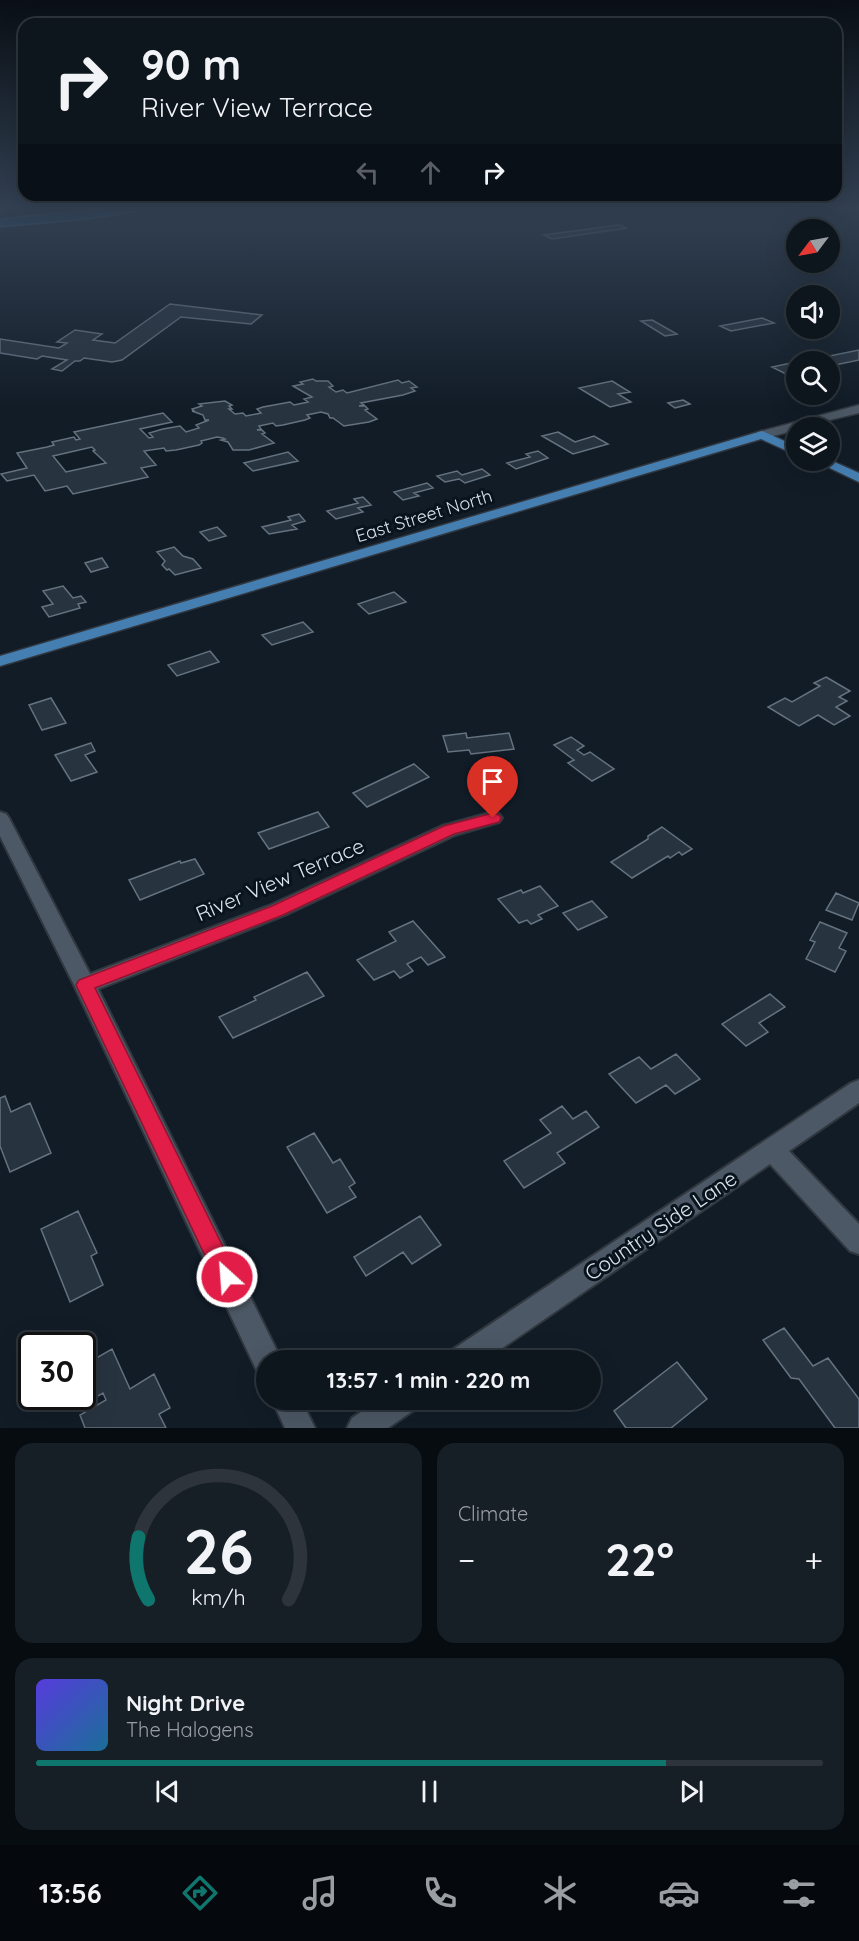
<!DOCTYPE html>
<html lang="en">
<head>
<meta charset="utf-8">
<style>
  :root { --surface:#0d151d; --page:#161e26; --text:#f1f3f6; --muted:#9a9fa4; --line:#2d343b; --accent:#0f766e }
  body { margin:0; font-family:Quicksand,sans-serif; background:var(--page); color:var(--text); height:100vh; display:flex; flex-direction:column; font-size:22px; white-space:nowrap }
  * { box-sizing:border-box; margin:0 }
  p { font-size:20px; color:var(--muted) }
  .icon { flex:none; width:33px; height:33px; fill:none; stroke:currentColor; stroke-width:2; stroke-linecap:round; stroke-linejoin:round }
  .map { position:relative; height:1428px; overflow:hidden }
  .sheet { display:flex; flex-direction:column; gap:15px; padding:15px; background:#070c10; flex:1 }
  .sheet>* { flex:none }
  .hud { position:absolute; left:18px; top:18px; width:824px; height:183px; border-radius:18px; box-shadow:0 6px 24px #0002,0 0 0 2px var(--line); background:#0d151d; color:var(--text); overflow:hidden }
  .needle { width:39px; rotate:238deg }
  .buttons { position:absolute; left:786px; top:219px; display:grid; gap:12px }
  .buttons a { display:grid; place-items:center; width:54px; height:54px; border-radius:50%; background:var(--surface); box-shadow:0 6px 24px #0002,0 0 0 2px var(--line); font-size:30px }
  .speed { position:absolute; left:18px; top:1332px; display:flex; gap:12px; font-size:30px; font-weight:700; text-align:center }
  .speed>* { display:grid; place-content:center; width:78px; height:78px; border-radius:50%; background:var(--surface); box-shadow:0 6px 24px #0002,0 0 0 2px var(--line); line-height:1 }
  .speed .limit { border:3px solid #111; border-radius:9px; background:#fff; color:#111 }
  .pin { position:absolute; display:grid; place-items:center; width:51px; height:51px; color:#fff; margin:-62px -26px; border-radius:50% 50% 50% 0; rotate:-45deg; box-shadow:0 0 6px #0007 }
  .pin .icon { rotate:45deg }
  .me { position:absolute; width:66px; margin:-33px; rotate:334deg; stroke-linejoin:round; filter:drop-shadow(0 0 4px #0008) }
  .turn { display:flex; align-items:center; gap:21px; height:126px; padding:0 24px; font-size:27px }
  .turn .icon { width:78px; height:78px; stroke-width:2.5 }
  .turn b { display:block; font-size:42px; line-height:51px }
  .lanes { display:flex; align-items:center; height:57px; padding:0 24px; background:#0003; justify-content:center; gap:30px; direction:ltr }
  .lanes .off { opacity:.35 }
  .big { font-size:45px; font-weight:700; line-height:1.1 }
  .sheet .tile { flex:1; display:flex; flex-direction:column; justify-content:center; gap:9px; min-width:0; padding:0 21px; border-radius:18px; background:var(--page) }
  .sheet .dial { align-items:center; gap:0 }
  .dial svg { height:156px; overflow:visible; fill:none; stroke:var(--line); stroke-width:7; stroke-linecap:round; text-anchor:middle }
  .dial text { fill:var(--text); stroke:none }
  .song { display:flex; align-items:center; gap:18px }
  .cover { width:72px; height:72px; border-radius:9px; background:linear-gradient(135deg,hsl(250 70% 55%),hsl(200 70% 35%)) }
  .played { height:6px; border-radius:3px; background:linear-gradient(90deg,var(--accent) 80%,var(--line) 80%) }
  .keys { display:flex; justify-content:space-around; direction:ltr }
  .heat { display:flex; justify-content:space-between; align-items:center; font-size:33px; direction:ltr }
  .sheet .tiles { flex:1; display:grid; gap:15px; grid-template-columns:1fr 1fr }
  .tile:last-child { grid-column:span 2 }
  .trip { position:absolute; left:256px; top:1350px; width:345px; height:60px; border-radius:30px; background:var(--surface); box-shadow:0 6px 24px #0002,0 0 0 2px var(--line); font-weight:700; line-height:60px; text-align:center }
  .tabs { display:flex; height:96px; justify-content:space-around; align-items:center; background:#05080c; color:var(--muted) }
  .tabs .icon { width:42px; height:42px }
  .tabs .active { color:var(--accent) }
  .tabs b { font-size:27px; color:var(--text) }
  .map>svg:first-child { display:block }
</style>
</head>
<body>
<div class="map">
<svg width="859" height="1428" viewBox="0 0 859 1428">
  <rect width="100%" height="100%" fill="#111c27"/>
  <path fill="#0e5184" stroke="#4c7da3" stroke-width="1.5" d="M115 207H162L89 219 0 227V219Z"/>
  <path fill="#27333f" stroke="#65727f" stroke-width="1.5" fill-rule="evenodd" d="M619 225 627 228 552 239 544 235Z
    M170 304 262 315 251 324 181 317 122 360 112 362 84 358 80 361H75L62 371 52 369 67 360 42 356 37 359 0 353V339L59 348 67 343 57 342 75 330 102 334 93 340 115 343Z
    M762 318 774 323 731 331 720 326Z
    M652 320 677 334 665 336 641 321Z
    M859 350V360L830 366V362H800Z
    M796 362V372L786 374 772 367Z
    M313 379 316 381H328L333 386 329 387 336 392 343 390 347 393 398 380 402 383 409 381 417 387 411 388 415 391 403 395 361 403 364 405 359 406H365L368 409 365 410 377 419 369 422 344 426 333 418H330L328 414 321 412 307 415 310 418 305 420 283 425 276 426 273 423 259 426 261 429 257 430H262L265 433 262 434 274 443 249 450H233L228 442 221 440 225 439 223 438 217 437 201 441 202 443 199 445 176 450 166 451 164 448 144 451 156 465 141 468 148 477 73 494 67 486 45 491 34 475 7 481 1 474 27 468 17 453 47 447 54 445 52 442 74 437 76 440 80 439 74 432 163 413 172 422 140 429 149 438 153 437 149 433 163 429 180 426 186 432 199 428 196 425 209 420H205L203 415 192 411H194L192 409 202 406 199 404 225 401 232 405 229 406 232 409H229L235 414 243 413 246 416 261 413 257 409 263 407 290 402 294 405 308 402 304 399 312 397 293 386 303 384 300 382ZM92 447 95 450 93 451 106 463 66 472 53 456Z
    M612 381 630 392 618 394 631 402 610 407 579 388Z
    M683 400 690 404 675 408 668 403Z
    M558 432 575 442 594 436 608 444 573 454 542 436Z
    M538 451 548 458 516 469 507 463 530 457 526 454Z
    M288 452 298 461 253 471 244 463Z
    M482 469 490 475 465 483 459 479 445 482 437 476 457 471 462 475Z
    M427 483 433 488 414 493 419 496 403 500 394 492Z
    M363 497 371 505 358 508 363 512 336 519 327 511 358 503 354 499Z
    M299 514 305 521 292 525 297 529 269 534 262 527 291 520 288 517Z
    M217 527 226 536 209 541 200 532Z
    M174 547 183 556 193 559 201 568 175 575 169 569 167 570 162 565 165 561 157 552Z
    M102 558 108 567 91 572 85 563Z
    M63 586 73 598 81 596 86 602 78 604 80 608 49 617 42 607 53 604 43 591Z
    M394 592 406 602 369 614 358 604Z
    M303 622 313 632 272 645 262 635Z
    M210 651 219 662 177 676 168 665Z
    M826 677 850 691 839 697 847 701 836 707 850 716 834 725 818 715 799 726 768 707 785 698 792 702 820 686 814 683Z
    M51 698 66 723 42 730 29 705Z
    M466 733 467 738 509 733 514 749 471 754 469 750 448 752 443 736Z
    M571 737 584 746 577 750 584 755 590 752 614 769 592 781 568 763 574 760 554 745Z
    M91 743 95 751 85 755 97 772 71 781 55 755Z
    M414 764 429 777 367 807 353 793Z
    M318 812 329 827 269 849 258 833Z
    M662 827 692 849 682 855 679 852 670 858 668 856 632 878 611 862 648 839V836Z
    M195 859 204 874 140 900 129 880 180 861 181 863Z
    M540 886 558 906 538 915 542 919 531 924 527 920 519 923 498 899 521 890 523 893Z
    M836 893 859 903 852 920 826 910Z
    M592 901 607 917 578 930 563 913Z
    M413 921 445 957 428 965 421 957 407 964 413 971 400 978 394 971 374 980 357 960 396 941 389 932Z
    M820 922 847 933 839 948 846 951 835 972 806 959 815 942 810 940Z
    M307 972 324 996 233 1038 219 1017 256 1000 254 997Z
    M770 994 785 1007 759 1023 768 1032 746 1046 722 1024Z
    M676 1054 700 1079 675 1094 666 1085 636 1103 609 1074 639 1057 651 1069Z
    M5 1096 11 1112 30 1103 51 1153 10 1172 0 1146V1098Z
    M562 1106 573 1119 586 1111 599 1127 557 1153 565 1163 524 1188 504 1161 551 1133 540 1120Z
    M314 1133 333 1163 340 1159 355 1183 349 1187 356 1197 327 1213 287 1147Z
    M78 1211 97 1253 91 1256 103 1285 70 1302 41 1229Z
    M420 1216 441 1245 412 1264 403 1252 366 1276 354 1257Z
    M784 1328 813 1366 828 1358 859 1399V1428H835L799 1379 791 1378 763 1340Z
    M112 1349 130 1389 154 1374 170 1408 159 1414 166 1428H85L80 1415 106 1400 103 1393 82 1405 79 1396H82V1371L89 1367 91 1361Z
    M677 1362 707 1399 671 1428H626L614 1411Z"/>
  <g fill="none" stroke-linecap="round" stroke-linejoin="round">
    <g stroke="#31373f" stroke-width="4">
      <path id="minor" d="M0 812 6 814 9 818 90 974 271 905 442 826 493 812 499 814 502 818 499 822 455 835 285 915 98 989 277 1351 281 1360H267V1375L257 1371 74 985 0 836Z
        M859 1080V1103L789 1151 859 1224V1254L850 1251 770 1164 485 1360H448L452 1350 851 1083Z
        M272 1400H301L315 1428H285Z
        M379 1400H418L414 1410 388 1428H347L352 1418Z"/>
    </g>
    <g stroke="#31373f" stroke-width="3">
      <path id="secondary" d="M859 405V413L796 428V430L762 439 756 435 758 432Z"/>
    </g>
    <g stroke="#31373f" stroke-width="3">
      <path id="primary" d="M762 431 796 446V455L761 439 0 666V656Z
        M813 460H830L859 473V482Z"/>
    </g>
    <use href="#minor" fill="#4c5865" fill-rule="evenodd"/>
    <use href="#secondary" fill="#4c5865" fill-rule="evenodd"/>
    <use href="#primary" fill="#457fb2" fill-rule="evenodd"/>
  </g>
  <linearGradient id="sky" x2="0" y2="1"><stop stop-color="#090f15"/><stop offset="0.51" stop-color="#324052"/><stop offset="1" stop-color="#324052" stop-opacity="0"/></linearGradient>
  <rect width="859" height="407" fill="url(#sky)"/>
  <path fill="#e11d48" stroke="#92132f" stroke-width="1.5" d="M493 813 499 815 501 818 499 822 454 834 283 915 95 988 238 1277 234 1285 227 1288 219 1285 76 985 79 980 272 906 444 826Z"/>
  <g text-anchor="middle" stroke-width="6" stroke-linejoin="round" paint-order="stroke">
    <g font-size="18" fill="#dbe3ea" stroke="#08131d">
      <text transform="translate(424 516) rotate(-17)" y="6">East Street North</text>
    </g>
    <g font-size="21" fill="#dbe3ea" stroke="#08131d">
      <text transform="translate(280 880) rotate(-23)" y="7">River View Terrace</text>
      <text transform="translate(661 1226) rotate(-34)" y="7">Country Side Lane</text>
    </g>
  </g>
</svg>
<div class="buttons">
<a><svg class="needle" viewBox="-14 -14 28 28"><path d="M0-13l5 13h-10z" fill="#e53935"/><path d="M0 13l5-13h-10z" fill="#9a9fa4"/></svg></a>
<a><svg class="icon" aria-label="sound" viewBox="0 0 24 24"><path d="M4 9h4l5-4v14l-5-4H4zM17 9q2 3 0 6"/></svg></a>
<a><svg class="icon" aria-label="search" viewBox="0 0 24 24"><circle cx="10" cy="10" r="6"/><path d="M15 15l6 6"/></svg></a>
<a><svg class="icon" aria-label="layers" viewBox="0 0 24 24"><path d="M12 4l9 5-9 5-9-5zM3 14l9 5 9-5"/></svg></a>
</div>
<div class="speed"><div class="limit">30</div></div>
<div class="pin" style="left:493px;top:818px;background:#d93025"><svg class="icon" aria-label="arrive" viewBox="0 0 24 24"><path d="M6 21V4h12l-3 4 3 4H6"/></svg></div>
<svg class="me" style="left:227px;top:1277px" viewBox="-20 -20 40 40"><circle r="17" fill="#e11d48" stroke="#fff" stroke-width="3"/><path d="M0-11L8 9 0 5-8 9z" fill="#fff"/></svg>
<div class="trip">13:57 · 1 min · 220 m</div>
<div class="hud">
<div class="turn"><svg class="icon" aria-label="right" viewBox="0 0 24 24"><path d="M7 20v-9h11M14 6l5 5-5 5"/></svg><div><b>90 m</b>River View Terrace</div></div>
<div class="lanes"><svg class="icon off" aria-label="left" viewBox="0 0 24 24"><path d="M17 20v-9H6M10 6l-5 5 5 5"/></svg><svg class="icon off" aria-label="ahead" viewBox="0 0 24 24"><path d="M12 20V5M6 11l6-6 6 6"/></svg><svg class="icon" aria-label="right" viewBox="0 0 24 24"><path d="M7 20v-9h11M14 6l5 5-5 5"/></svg></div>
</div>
</div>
<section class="sheet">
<div class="tiles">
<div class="tile dial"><svg viewBox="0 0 100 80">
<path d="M14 69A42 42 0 1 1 86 69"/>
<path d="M14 69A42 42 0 0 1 9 37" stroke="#0f766e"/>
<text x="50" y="56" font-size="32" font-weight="700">26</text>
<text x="50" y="72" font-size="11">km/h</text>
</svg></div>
<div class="tile"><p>Climate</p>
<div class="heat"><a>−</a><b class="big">22°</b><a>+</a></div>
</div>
<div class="tile">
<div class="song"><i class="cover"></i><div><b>Night Drive</b><p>The Halogens</p></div></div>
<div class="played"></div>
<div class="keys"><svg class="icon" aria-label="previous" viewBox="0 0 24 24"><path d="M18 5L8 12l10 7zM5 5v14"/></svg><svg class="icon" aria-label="pause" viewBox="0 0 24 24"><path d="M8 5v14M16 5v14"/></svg><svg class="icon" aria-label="next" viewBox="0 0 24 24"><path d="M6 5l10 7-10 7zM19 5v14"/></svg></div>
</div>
</div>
</section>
<nav class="tabs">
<b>13:56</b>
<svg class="icon active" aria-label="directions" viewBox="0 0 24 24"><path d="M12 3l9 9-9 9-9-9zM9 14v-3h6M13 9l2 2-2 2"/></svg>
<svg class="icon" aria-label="music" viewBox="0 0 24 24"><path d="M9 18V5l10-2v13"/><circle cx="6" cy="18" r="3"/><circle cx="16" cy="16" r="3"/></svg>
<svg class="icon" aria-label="phone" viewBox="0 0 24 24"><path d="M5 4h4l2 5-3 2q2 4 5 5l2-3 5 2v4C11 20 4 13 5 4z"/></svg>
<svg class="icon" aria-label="climate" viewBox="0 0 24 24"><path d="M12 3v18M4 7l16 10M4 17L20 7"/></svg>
<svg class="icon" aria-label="car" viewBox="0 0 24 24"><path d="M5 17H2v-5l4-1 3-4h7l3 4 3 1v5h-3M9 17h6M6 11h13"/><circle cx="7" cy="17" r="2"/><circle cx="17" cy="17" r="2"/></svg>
<svg class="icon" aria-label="filters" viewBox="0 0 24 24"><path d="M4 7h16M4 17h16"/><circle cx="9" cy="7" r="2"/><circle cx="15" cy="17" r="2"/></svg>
</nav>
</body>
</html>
